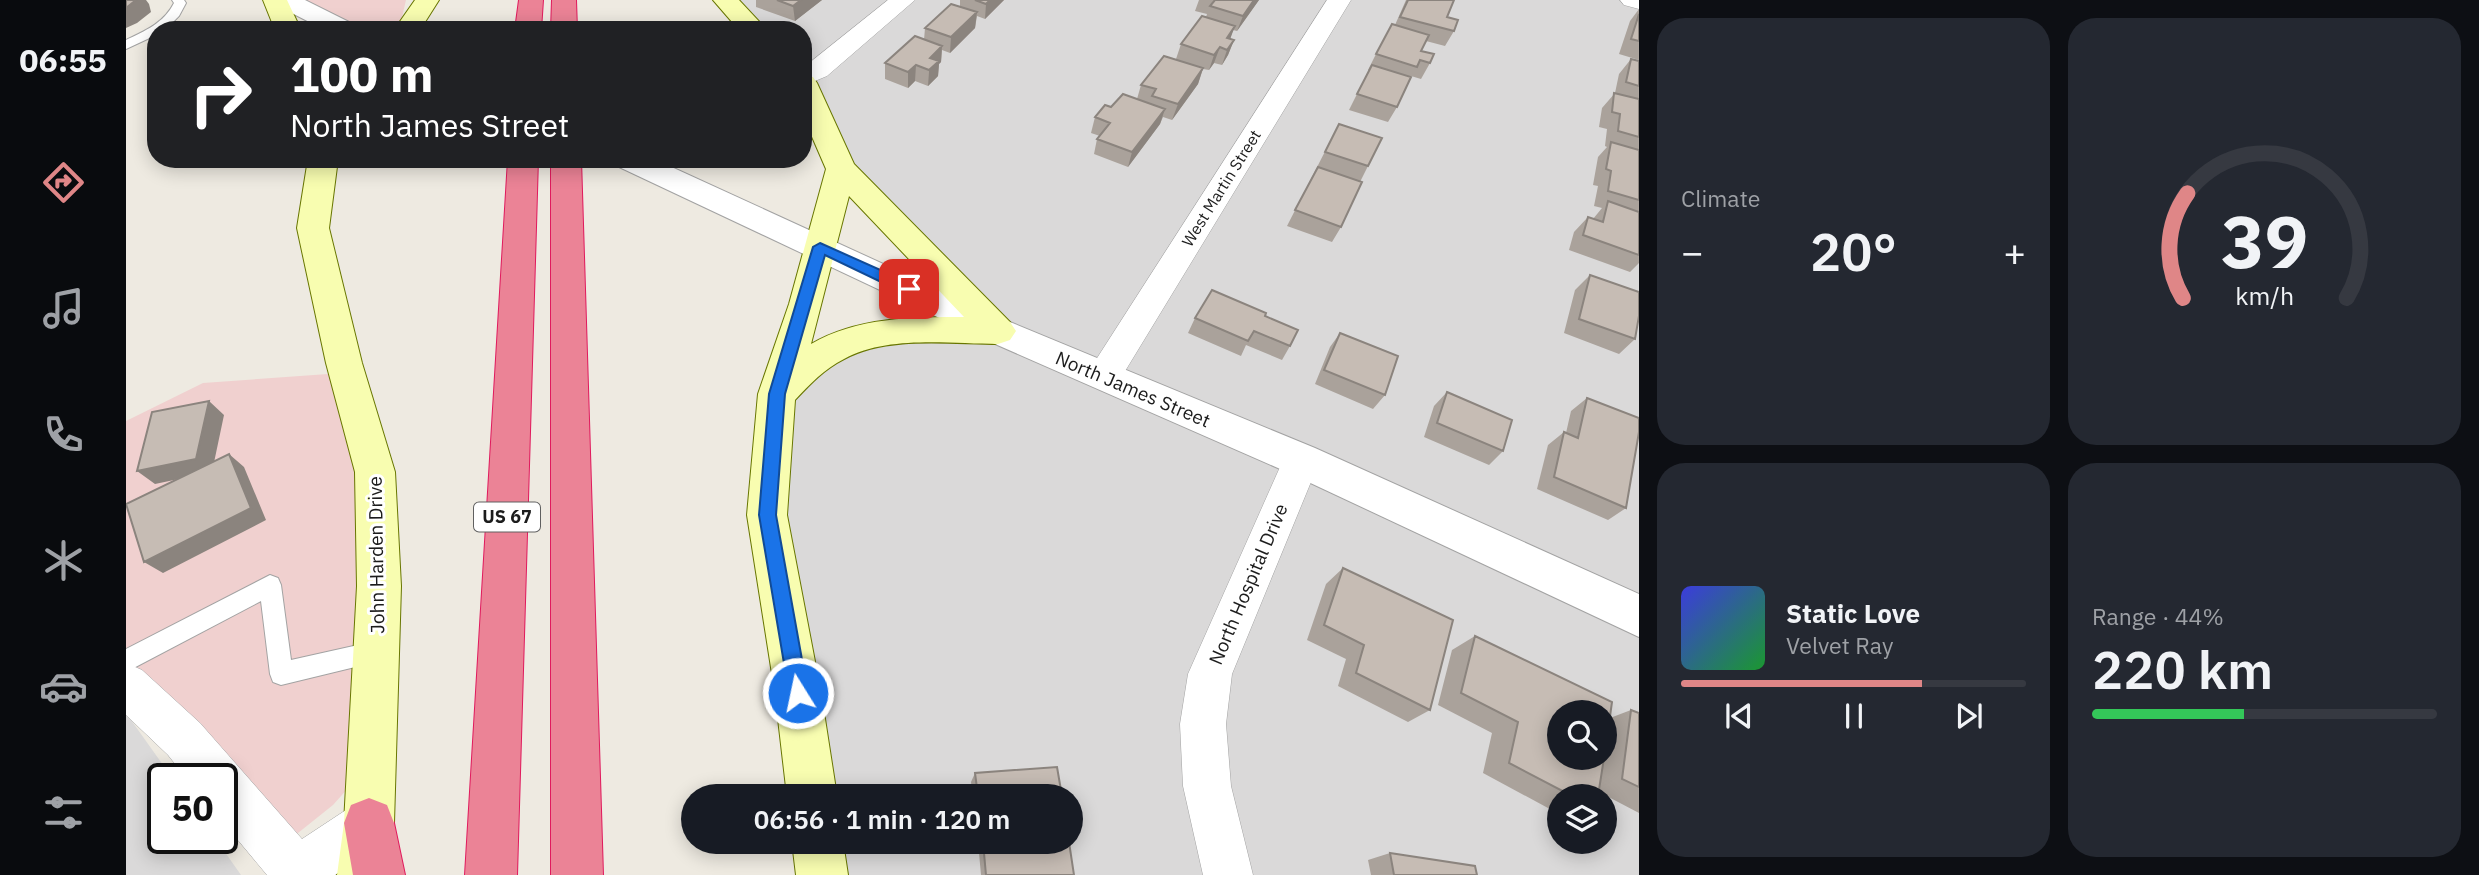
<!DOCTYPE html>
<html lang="en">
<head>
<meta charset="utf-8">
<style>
  :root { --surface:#171b24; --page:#242831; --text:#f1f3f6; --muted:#9ea1a6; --line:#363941; --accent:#df8687 }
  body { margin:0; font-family:"IBM Plex Sans",sans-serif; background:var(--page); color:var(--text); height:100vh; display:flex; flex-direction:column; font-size:26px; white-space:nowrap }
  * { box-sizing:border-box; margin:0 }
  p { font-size:23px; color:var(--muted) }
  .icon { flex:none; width:38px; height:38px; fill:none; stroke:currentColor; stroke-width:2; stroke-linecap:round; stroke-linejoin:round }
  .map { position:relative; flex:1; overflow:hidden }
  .drawer { display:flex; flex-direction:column; gap:18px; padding:18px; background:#0d0f14; width:840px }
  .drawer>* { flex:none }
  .hud { position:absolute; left:21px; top:21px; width:665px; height:147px; border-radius:28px; box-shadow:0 4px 18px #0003; background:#202124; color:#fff; overflow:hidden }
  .fabs { position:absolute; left:1421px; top:700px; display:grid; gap:14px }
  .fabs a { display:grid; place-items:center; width:70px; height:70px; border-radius:50%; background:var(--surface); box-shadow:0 4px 18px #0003; font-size:35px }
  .speed { position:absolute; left:21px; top:763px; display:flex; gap:14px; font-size:35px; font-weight:700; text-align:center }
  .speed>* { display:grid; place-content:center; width:91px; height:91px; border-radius:50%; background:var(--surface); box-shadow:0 4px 18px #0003; line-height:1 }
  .speed .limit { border:4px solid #111; border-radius:10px; background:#fff; color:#111 }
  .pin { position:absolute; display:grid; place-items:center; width:60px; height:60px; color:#fff; margin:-30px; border-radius:14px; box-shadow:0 4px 10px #0006 }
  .me { position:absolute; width:77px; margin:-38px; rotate:350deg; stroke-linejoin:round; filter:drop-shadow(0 0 5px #0008) }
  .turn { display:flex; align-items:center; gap:24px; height:147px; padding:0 28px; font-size:32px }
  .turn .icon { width:91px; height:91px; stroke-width:2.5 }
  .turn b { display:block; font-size:49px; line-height:60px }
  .big { font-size:52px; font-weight:600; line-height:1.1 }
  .drawer .widget { flex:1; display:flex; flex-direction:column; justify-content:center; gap:10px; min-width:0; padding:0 24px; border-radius:28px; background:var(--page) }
  .drawer .dial { align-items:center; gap:0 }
  .dial svg { height:182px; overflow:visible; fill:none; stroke:var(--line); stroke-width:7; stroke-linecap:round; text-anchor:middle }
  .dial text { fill:var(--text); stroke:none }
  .song { display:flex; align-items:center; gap:21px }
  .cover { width:84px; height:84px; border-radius:10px; background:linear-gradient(135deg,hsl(240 70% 55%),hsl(130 70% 35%)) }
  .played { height:7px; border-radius:4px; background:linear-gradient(90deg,var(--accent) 70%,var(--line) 70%) }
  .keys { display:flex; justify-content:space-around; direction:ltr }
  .heat { display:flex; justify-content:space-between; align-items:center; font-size:38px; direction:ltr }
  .charge { height:10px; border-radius:5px; background:linear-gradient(90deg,#34c759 44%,var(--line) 0) }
  .drawer .tiles { flex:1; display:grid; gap:18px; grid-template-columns:repeat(2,1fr) }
  .trip { position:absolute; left:555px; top:784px; width:402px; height:70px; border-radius:35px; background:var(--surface); box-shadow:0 4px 18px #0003; font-weight:600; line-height:70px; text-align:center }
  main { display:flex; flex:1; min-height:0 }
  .tabs { display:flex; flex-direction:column; width:126px; justify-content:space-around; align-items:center; background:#090b0e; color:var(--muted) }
  .tabs .icon { width:49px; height:49px }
  .tabs .active { color:var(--accent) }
  .tabs b { font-size:32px; color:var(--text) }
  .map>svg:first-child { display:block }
</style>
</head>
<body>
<main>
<nav class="tabs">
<b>06:55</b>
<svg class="icon active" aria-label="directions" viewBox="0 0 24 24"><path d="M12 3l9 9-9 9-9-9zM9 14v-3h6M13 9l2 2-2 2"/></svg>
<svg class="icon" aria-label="music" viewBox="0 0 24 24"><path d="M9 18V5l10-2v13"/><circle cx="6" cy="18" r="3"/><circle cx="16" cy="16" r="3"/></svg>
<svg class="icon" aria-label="phone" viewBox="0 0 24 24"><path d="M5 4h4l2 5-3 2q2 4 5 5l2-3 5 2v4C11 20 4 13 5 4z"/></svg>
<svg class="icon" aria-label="climate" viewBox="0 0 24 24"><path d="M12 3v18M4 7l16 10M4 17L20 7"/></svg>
<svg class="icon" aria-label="car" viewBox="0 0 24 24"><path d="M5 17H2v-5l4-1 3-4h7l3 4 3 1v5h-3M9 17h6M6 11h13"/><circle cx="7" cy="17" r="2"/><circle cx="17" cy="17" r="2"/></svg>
<svg class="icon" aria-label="filters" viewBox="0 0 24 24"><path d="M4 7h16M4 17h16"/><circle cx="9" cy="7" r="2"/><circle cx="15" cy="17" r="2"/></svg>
</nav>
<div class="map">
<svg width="1513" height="875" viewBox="0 0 1513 875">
  <rect width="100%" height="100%" fill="#eeeae1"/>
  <path fill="#dad9d9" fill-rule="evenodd" d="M599 0H1513V875H696L692 842H945V796H686L672 693 651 394 704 350 871 331 715 169 677 83V30H628ZM1433 712H1479V758H1433ZM1433 796H1479V842H1433Z
    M0 713 47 779H37V838H89L115 875H0Z"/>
  <path fill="#f0d0cf" d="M159 0H280L273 30H220Z
    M202 374 235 476 224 786 207 805 167 837 0 685V421L77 383Z"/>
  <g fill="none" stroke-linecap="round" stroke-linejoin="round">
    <g stroke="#a3a3a3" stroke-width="2">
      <path id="service" d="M46 0H58L60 3 53 16 39 30H30V35L0 49V40C19 31 38 23 48 3Z
        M144 575 152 578 155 585 165 660 250 641 258 644 261 652 258 660 155 685 147 682 144 674 135 601 0 672V649Z"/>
    </g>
    <g stroke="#a3a3a3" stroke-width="1">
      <path id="minor" d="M762 0H789L701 76 677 86V68Z
        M1201 0H1225L990 386 978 390 966 386 961 376 966 366Z
        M1494 0H1513V9L1498 5Z
        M1175 444 1188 449 1194 460 1106 674 1100 724 1105 786 1127 875H1077L1057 786 1054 724 1062 674 1162 449Z
        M0 663 16 670 74 723 176 839 226 806 243 799 260 806 267 823 260 840 209 875H141L96 821V779H61L42 755 0 715Z"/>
    </g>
    <g stroke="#a3a3a3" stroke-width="2">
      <path id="tertiary" d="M147 0H179L229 25 233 30H199L150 5Z
        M487 159H528L884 322 1189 448 1513 594V637L1161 472 860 340 491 166Z"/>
    </g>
    <g stroke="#687600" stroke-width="2">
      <path id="secondary" d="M137 0H161L175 30H149Z
        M289 0H313L294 30H268Z
        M587 0H613L641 30H613Z
        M677 75 687 77 691 83 728 164 884 322 890 331 884 340 872 344C824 344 762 335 718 359 698 369 684 384 669 400L661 515 695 693 711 796H661L649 693 621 515 632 394 663 304 700 169 677 116ZM723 196 838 317C787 317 731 317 685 344Z
        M182 159H212L203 228 236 363 269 472 275 586 268 823 263 875H211L218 823 231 586 229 472 200 363 171 228Z
        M666 842H717L722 875H670Z"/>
    </g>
    <g stroke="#e01a5d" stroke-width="2">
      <path id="motorway" d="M393 0H417L415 30H389Z
        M426 0H450L451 30H425Z
        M382 159H412L391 875H339Z
        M425 159H455L477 875H425Z
        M243 798 261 805 268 823 279 875H227L218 823 225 805Z"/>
    </g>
    <use href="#service" fill="#fff" fill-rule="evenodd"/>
    <use href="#minor" fill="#fff" fill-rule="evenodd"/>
    <use href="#tertiary" fill="#fff" fill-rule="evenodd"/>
    <use href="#secondary" fill="#f8fdb0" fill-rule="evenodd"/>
    <use href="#motorway" fill="#eb8396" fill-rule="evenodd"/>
  </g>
  <path fill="#aaa29b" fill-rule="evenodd" d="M630 0H696L669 21 630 7Z
    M834 0H878L859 19 851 16 849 28 824 53 816 50 815 62 813 64 812 76 802 86 789 81 782 88 759 79V63L798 40 799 28 834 6Z
    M1073 0H1133L1111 31 1107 30 1104 39 1108 40 1102 55 1096 65 1088 63 1083 70 1077 69 1072 84 1046 120 1037 117 1034 124 1002 167 968 154 971 139 974 136 965 133 969 117 985 107 1011 99 1015 85 1050 59 1055 44 1080 17 1081 14 1069 11Z
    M1280 0H1328L1321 17 1328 31 1319 46 1300 41 1295 51 1304 63 1295 79 1285 76 1271 107 1262 122 1223 110 1243 70H1242L1250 54 1269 25Z
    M1513 9V60L1493 54 1504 21Z
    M1505 59 1513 61V263L1504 272 1443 250 1448 232 1462 217 1467 219 1476 208 1468 206 1472 186 1467 185 1472 157 1481 147 1479 146 1481 129 1473 127 1476 108 1489 93 1493 74Z
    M1213 124 1242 166 1234 182 1215 227 1206 242 1161 226Z
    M1464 275 1509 339 1493 354 1438 333 1449 290Z
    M1139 316 1164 346 1156 360 1120 345 1115 356 1062 333 1069 318Z
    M1214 333 1259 395 1247 409 1189 384 1204 347Z
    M1321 392 1377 451 1363 465 1298 437 1308 406Z
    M1461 398 1500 508 1482 520 1411 489 1422 445 1438 432 1440 433 1445 411Z
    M1217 568 1304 710 1282 722 1212 686 1220 659 1181 640 1200 584Z
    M1349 636 1486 702 1484 718 1505 710 1513 713V813L1473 792 1472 796H1433V814L1357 773 1366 733 1312 705 1326 650ZM1433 712H1479V758H1433Z
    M849 773 936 796H847L845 782Z
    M852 842H943L948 875H855Z
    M1264 853 1351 875H1245L1242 860Z"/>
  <path fill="#8b847e" d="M10 0H20L23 4 25 12 11 23 0 28V8Z
    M675 0H696L669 21 667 6Z
    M864 0H878L859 19 860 4Z
    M1128 0H1133L1111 31 1117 16Z
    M851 12 849 28 824 53 825 37Z
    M1109 26 1103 42 1101 38Z
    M1108 40 1102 55 1096 65 1101 50Z
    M816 46 815 62 813 64 812 76 802 86 804 58Z
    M1094 47 1088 63 1083 70 1088 55Z
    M790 65 789 81 782 88V72Z
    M1077 68 1072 84 1046 120 1052 104Z
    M1039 109 1034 124 1002 167 1006 152Z
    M83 401 98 415 86 472 29 484 11 471Z
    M103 454 118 467 140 520 37 573 18 562Z"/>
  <path fill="#c6bcb4" stroke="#8b847e" stroke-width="2" d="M0 0H10L0 8Z
    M651 0H675L667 6Z
    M849 0H864L860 4Z
    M1089 0H1128L1117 16 1084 6Z
    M1282 0H1328L1321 17 1332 20 1328 31 1274 17Z
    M825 4 851 12 825 37 799 28Z
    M1513 14V41L1505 39Z
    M1076 16 1109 26 1101 38 1108 40 1101 50 1094 47 1088 55 1055 44Z
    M1266 24 1303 35 1295 51 1308 54 1304 63 1294 60 1291 67 1250 54Z
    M789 36 816 46 804 58 813 61 803 70 790 65 782 72 759 63Z
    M1038 56 1077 68 1052 104 1026 96 1030 89 1015 85Z
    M1505 59 1513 61V86L1500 82Z
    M1246 65 1285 77 1271 107 1231 94Z
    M1488 93 1513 99V137L1492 131 1494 114 1486 112Z
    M997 94 1039 109 1006 152 971 139 984 123 969 117 979 105 985 107Z
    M1213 124 1256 138 1242 166 1199 152Z
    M1485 142 1513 150V200L1482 191 1485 171 1480 169Z
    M1192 167 1236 182 1215 227 1169 210Z
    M1482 201 1513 212V255L1457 235 1462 217 1477 222Z
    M1464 275 1513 292V316L1509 339 1453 319Z
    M1086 290 1140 313 1139 316 1172 330 1164 346 1128 331 1122 341 1069 318Z
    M1214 333 1272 356 1259 395 1198 370Z
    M1321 392 1386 420 1377 451 1311 423Z
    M1461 398 1513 418V432L1500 508 1428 477 1438 432 1452 438Z
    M83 401 70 459 11 471 26 412Z
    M103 454 125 508 18 562 0 504Z
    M1217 568 1327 620 1304 710 1230 673 1238 645 1198 625Z
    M1349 636 1486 702 1479 752V712H1433V758H1478L1472 796H1446L1383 763 1392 722 1335 693Z
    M1505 710 1513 713V787L1496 779Z
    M931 767 936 796H852L849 773Z
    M857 842H943L948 875H860Z
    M1264 853 1349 866 1351 875H1268Z"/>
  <path fill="#1a73e8" stroke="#114b97" stroke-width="2" d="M694 243 788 285 790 289 788 293H778L699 255 659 394 650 515 682 693 679 700 672 703 665 700 663 693 633 515 643 394 687 247Z"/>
  <g text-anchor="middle" stroke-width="6" stroke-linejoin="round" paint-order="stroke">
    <g font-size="16" fill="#1c1c1c" stroke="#fff">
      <text transform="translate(1095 188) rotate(-58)" y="6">West Martin Street</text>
    </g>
    <rect fill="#fff" stroke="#606060" stroke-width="2" x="348" y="502.5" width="66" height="29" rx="5"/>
    <g font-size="18" font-weight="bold" fill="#1c1c1c">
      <text x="381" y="523">US 67</text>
    </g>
    <g font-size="19" fill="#1c1c1c" stroke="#fff">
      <text transform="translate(1007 389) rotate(23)" y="7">North James Street</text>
      <text transform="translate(250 555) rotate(-91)" y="7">John Harden Drive</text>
      <text transform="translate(1122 584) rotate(-67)" y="7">North Hospital Drive</text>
    </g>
  </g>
</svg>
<div class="fabs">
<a><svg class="icon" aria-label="search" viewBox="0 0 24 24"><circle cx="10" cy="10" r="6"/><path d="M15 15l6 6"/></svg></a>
<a><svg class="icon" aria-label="layers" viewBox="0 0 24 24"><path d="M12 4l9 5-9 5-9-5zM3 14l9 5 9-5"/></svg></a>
</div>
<div class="speed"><div class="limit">50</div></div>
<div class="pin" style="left:783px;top:289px;background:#d93025"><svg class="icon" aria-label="arrive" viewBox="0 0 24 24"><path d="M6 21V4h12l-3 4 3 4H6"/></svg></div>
<svg class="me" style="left:672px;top:693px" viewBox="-20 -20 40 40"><circle r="17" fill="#1a73e8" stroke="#fff" stroke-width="3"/><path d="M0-11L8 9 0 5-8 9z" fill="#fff"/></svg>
<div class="trip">06:56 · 1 min · 120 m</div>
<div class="hud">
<div class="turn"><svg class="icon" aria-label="right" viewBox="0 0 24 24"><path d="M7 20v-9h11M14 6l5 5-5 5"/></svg><div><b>100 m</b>North James Street</div></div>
</div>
</div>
<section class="drawer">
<div class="tiles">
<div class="widget"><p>Climate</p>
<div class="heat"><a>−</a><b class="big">20°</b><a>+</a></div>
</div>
<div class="widget dial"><svg viewBox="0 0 100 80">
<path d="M14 69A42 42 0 1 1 86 69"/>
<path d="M14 69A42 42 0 0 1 16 23" stroke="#df8687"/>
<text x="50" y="56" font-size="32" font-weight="700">39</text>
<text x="50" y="72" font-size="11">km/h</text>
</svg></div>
<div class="widget">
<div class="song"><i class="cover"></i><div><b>Static Love</b><p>Velvet Ray</p></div></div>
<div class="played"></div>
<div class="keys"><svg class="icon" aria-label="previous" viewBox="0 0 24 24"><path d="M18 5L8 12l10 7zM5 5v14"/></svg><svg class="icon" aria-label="pause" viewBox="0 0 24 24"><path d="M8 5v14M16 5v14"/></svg><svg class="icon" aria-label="next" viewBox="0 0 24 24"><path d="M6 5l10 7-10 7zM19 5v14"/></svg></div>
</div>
<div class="widget"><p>Range · 44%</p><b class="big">220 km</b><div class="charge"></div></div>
</div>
</section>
</main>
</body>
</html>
